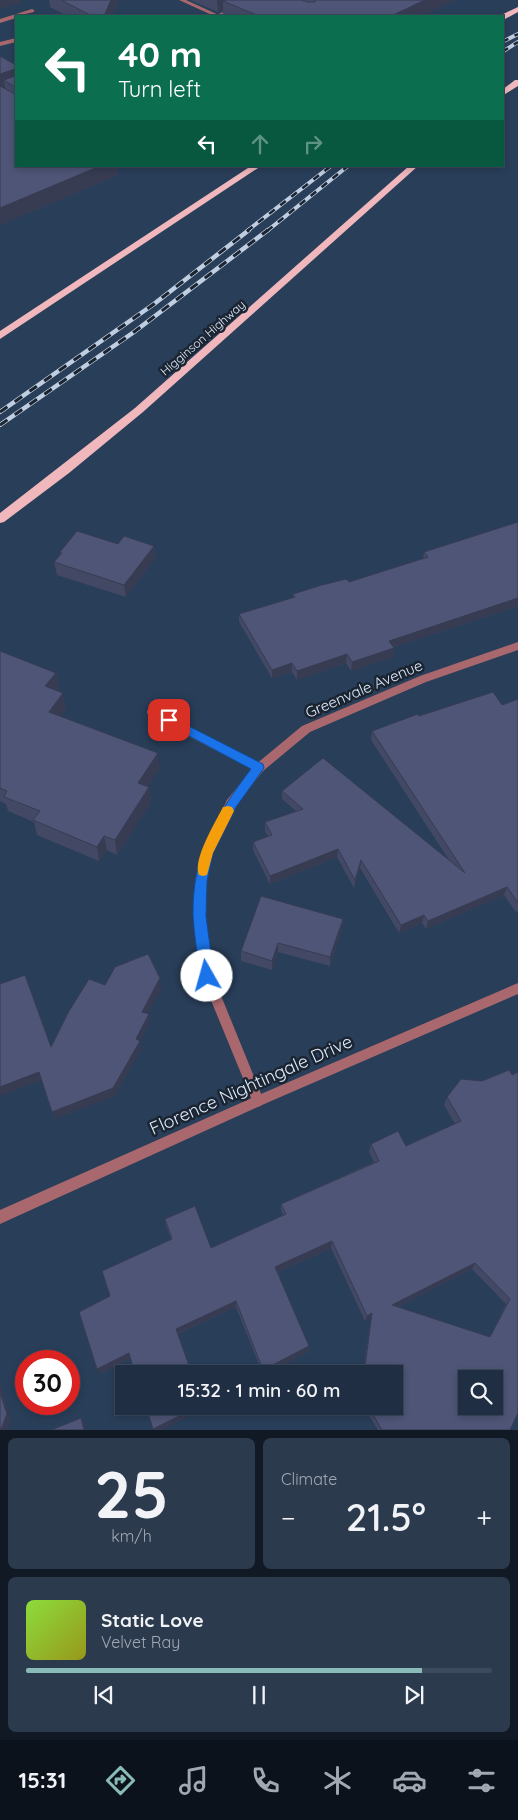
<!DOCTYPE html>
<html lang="en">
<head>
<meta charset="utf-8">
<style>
  :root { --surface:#1f2e43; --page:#2c3a4e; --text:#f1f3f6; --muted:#a1a8b2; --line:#3c4a5c; --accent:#8bbbb9 }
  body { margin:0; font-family:Quicksand,sans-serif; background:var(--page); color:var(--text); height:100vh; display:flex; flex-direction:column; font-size:19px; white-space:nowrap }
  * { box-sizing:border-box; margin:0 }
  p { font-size:16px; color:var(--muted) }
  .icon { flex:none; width:28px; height:28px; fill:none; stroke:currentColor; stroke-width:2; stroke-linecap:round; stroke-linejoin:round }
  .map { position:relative; height:1430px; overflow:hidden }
  .drawer { display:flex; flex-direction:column; gap:8px; padding:8px; background:#111925; flex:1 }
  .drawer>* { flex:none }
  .top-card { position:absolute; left:15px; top:15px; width:489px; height:152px; border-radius:0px; box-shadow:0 2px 8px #0003,0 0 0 1px var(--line); background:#0b6e4f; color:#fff; overflow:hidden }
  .controls { position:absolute; left:458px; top:1370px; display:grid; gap:10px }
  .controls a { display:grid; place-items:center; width:45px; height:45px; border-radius:0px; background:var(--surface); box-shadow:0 2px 8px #0003,0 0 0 1px var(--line); font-size:25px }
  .speed { position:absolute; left:15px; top:1350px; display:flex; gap:10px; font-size:25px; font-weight:700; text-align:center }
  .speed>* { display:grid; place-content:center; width:65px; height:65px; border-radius:50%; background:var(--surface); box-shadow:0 2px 8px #0003,0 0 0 1px var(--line); line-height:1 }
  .speed .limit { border:8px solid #d22; background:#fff; color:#111 }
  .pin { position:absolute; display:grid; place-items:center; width:42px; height:42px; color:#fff; margin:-21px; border-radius:10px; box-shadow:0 2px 8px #0006 }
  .me { position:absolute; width:55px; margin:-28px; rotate:353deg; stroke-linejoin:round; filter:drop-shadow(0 0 4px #0008) }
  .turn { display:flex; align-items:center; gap:18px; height:105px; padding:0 20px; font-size:22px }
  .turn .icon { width:65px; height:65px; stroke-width:2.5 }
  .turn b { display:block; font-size:35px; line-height:42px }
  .lanes { display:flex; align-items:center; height:48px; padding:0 20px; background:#0003; justify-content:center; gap:25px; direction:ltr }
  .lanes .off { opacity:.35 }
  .big { font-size:38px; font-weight:600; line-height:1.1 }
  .drawer .card { flex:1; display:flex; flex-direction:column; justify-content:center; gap:8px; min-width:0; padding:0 18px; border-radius:8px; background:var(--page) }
  .drawer .dial { align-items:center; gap:0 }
  .dial b { font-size:65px; line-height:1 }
  .song { display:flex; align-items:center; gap:15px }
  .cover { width:60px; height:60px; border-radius:8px; background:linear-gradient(135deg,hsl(90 70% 55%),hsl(60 70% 35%)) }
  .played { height:5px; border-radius:2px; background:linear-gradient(90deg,var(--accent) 85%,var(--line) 85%) }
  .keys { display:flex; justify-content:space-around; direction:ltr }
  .heat { display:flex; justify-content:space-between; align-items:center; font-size:28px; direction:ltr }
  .drawer .tiles { flex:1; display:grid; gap:8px; grid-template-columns:1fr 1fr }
  .card:last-child { grid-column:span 2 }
  .trip { position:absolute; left:115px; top:1365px; width:288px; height:50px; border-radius:0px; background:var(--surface); box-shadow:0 2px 8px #0003,0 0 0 1px var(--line); font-weight:600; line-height:50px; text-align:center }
  .tabs { display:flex; height:80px; justify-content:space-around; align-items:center; background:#0c121b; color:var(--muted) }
  .tabs .icon { width:35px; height:35px }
  .tabs .on { color:var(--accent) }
  .tabs b { font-size:22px; color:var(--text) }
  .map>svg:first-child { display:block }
</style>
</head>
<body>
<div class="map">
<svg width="518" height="1430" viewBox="0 0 518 1430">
  <rect width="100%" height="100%" fill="#293e59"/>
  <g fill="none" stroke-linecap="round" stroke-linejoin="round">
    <path fill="#a9686d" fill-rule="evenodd" d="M179 0H186L221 16H214Z
      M32 9 34 10V12L16 16V18L0 23V19Z
      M16 38V42L0 46V42Z
      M152 708 263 765 264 768 263 771H255L148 715 147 712 148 709Z"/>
    <path fill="#a9686d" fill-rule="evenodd" d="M234 8 237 10 236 11 220 16H213Z
      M518 642V650L426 682 310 732 263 771 235 806 212 853 207 881 205 916 213 976 264 1101 262 1105 258 1107 254 1105 201 976 193 916 195 881 202 853 227 800 255 765 302 726 420 676Z"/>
    <path fill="#a9686d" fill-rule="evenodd" d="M518 983V994L262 1105 0 1224V1210L254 1097Z"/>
    <path fill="#f0b8bc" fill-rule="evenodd" d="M518 7V12L505 19 499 16Z
      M515 80H518V86L502 96V90Z
      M251 166H261L0 339V331Z
      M409 166H418L143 412 69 473 4 522 0 523V513L135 408Z"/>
    <g stroke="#c0cee1" stroke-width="4">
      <path id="rail-far1" d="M502 42 518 34
        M502 52 518 42
        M247 231 331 166
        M267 231 348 166"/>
    </g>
    <g stroke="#c0cee1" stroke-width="4.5">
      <path id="rail" d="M0 412 154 304 249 230
        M0 425 134 332 268 230"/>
    </g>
    <use href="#rail-far1" stroke="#1b2431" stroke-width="2.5" stroke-dasharray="7" stroke-linecap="butt"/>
    <use href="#rail" stroke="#1b2431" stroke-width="3" stroke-dasharray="9" stroke-linecap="butt"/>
  </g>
  <path fill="#434965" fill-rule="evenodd" d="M49 0H119L112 16H67L50 7Z
    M190 0H455L422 16H223V11L218 12Z
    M0 56 16 65V166H120L118 167V175L0 225Z
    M518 522V606L394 647 393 657 351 671 346 663 297 680 292 672 272 678 239 622V614L293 598V594L349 582 423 559 424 552Z
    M118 544 154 546 155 558 126 597 57 575 54 562 60 555V552Z
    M0 651 56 673 59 688 57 691 66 709 60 716 160 768 147 787H149L151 802 117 855 107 850 99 861 37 835 34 822 8 811 6 804 0 801Z
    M518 699V911L516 912 504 895 426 929 422 923 399 933 360 868 354 888 337 857 270 884 253 850V842L268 836 265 831V822L296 811 282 799V791L449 860 371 740 372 731 419 716 502 705Z
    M343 919 342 928 330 966 278 952 272 970 241 961V951Z
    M509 1070 510 1430H378L363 1406H394V1374H363L371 1318 365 1321 331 1248 278 1272 308 1352 266 1374H263L236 1307 178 1334 100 1374 110 1296 171 1239 166 1226 165 1219 211 1248 283 1215 281 1210V1204L374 1162 369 1152 371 1144 406 1146 455 1124 444 1105 447 1097ZM472 1269 506 1304 490 1337 398 1307Z"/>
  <path fill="#373c53" d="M0 0H21V3L0 9Z
    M111 0H119L112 16H104Z
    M217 0H253L223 1V11L218 12Z
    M425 0H455L422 16H391Z
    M15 69 16 79 4 80 5 88 0 90V74Z
    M100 166H120L118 167V175L0 225V208Z
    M154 546 155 558 126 597 124 585Z
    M518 598V606L388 649 389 641Z
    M394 648 393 657 351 671 352 662Z
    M347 654 346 663 297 680V671Z
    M292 663V672L272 678V670Z
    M56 673 59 688 49 702 45 686Z
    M63 693 66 709 52 727 49 712Z
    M158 753 160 768 140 798 138 783Z
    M149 787 151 802 117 855 115 840Z
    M104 836 107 850 99 861 97 847Z
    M338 849 337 857 270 884V876Z
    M361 860 360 868 354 888 355 880Z
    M507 887 504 895 426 929 428 921Z
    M424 915 422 923 399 933 401 925Z
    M343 919 342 928 330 966V957Z
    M278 943V952L272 970V961Z
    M160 978 162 987 144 1020 142 1012Z
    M149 1014 150 1023 140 1042 141 1049 115 1096 55 1119 52 1112 136 1039Z
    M39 1072 42 1080 0 1096V1087Z
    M332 1241 331 1248 275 1273V1267Z
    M475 1263 472 1269 390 1311 392 1305Z
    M236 1301V1307L177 1334 176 1329Z
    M372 1313 371 1318 365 1321 367 1316Z
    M309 1346 308 1352 266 1374H263V1370Z
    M129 1353 131 1358 100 1374 97 1369Z
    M0 1382 11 1419 8 1430H0Z
    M199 1406H203L204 1409 161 1430H153V1429Z
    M81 1418 84 1422 86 1430H84Z"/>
  <path fill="#4e5576" stroke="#373c53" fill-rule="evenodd" d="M61 0H111L104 16H92Z
    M226 0H302L307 2H315V0H425L391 16H259L223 1Z
    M0 56 16 65V166H100L0 208V86L15 94V87L4 80 15 76V69L0 74Z
    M518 522V598L389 641 394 648 352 662 347 654 297 671 292 663 272 670 239 614 295 597 293 594 322 585 346 579 349 582 428 557 424 552Z
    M77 531 118 544 124 536 154 546 124 585 54 562 62 553 60 552Z
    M0 651 56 673 45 686 63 693 49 712 158 753 138 783 149 787 115 840 104 836 97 847 33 820 40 811 4 797 7 791 0 788Z
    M493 692 502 705 518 699V903L507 887 428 921 424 915 401 925 361 860 355 880 338 849 270 876 253 842 272 835 265 822 303 809 282 791 323 758 465 873 372 731 418 714 419 716Z
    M261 896 343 919 330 957 278 943 272 961 241 951Z
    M148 954 160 978 142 1012 149 1014 136 1039 140 1041 113 1088 52 1112 39 1072 0 1087V984L25 975 51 1047 69 1011 89 979 105 985 115 967Z
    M509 1070 512 1075 518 1072V1413L510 1430H382L368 1406H394V1374H364L372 1313 367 1316 332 1241 275 1267 309 1346 263 1370 236 1301 176 1329 192 1374H135L129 1353 97 1369 79 1312 110 1296 102 1271 172 1239 165 1219 195 1206 211 1248 286 1214 281 1204 379 1161 371 1144 398 1131 406 1146 461 1121 447 1097 461 1079 482 1081ZM475 1263 510 1299 490 1337 392 1305ZM466 1379H494V1406H466Z
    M0 1392 7 1414 2 1427 0 1429Z
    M146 1406H199L153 1429Z
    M81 1418 84 1430H51Z"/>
  <path fill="#1a73e8" stroke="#114b97" d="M169 716 263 764 264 768 236 807 213 853 207 881 206 916 214 976 212 981 207 982 202 981 200 976C198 956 194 936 193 915 192 856 216 815 251 769L165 723 163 720Z"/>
  <path fill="#f59e0b" d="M228 806 232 807 234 811 213 853 207 875 203 876 199 875C192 860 216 821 223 807Z"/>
  <g text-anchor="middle" stroke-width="5" stroke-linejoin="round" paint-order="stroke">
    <g font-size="12" fill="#deebfc" stroke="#1b2431">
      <text transform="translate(203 338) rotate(-41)" y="4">Higginson Highway</text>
    </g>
    <g font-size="15" fill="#deebfc" stroke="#1b2431">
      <text transform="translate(364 689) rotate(-23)" y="5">Greenvale Avenue</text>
    </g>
    <g font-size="18" fill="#deebfc" stroke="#1b2431">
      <text transform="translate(251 1085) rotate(-24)" y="6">Florence Nightingale Drive</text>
    </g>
  </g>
</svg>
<div class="controls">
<a><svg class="icon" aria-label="search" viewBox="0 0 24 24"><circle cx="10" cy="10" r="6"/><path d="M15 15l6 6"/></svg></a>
</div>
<div class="speed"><div class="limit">30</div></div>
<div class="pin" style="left:169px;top:720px;background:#d93025"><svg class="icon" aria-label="arrive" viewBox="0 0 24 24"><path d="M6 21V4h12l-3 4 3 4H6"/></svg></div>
<svg class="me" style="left:207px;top:976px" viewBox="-20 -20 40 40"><circle r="19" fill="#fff"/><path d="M0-13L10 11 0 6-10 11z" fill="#1a73e8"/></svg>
<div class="trip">15:32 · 1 min · 60 m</div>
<div class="top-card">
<div class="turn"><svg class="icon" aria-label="left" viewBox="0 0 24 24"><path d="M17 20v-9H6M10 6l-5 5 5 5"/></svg><div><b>40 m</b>Turn left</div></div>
<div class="lanes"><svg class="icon" aria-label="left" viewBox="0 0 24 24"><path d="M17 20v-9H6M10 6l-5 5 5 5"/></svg><svg class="icon off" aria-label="ahead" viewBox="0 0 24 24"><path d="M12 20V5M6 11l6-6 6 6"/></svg><svg class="icon off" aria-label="right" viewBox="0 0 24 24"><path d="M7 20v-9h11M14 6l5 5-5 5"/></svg></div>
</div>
</div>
<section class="drawer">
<div class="tiles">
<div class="card dial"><b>25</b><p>km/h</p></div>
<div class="card"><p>Climate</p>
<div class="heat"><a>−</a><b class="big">21.5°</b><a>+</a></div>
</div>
<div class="card">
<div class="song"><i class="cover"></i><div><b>Static Love</b><p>Velvet Ray</p></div></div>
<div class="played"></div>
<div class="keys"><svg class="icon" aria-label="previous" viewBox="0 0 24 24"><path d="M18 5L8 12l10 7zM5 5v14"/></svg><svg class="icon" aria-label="pause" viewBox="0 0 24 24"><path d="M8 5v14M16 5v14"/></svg><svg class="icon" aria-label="next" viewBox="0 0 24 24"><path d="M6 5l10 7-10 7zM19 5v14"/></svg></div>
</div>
</div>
</section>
<nav class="tabs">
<b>15:31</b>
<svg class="icon on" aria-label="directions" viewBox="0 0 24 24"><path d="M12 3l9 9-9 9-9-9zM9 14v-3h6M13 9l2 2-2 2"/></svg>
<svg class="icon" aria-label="music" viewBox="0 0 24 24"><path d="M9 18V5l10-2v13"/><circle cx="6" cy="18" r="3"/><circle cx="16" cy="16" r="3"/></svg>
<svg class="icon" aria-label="phone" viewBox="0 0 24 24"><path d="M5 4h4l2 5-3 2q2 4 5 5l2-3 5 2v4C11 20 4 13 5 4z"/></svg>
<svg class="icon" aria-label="climate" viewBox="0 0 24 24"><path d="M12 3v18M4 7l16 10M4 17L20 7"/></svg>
<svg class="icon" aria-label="car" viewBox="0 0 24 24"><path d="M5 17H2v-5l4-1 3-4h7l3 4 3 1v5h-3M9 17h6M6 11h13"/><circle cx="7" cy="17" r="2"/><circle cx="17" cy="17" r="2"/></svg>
<svg class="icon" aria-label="filters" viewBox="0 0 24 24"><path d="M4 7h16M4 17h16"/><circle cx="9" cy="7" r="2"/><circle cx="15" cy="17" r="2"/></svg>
</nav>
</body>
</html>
